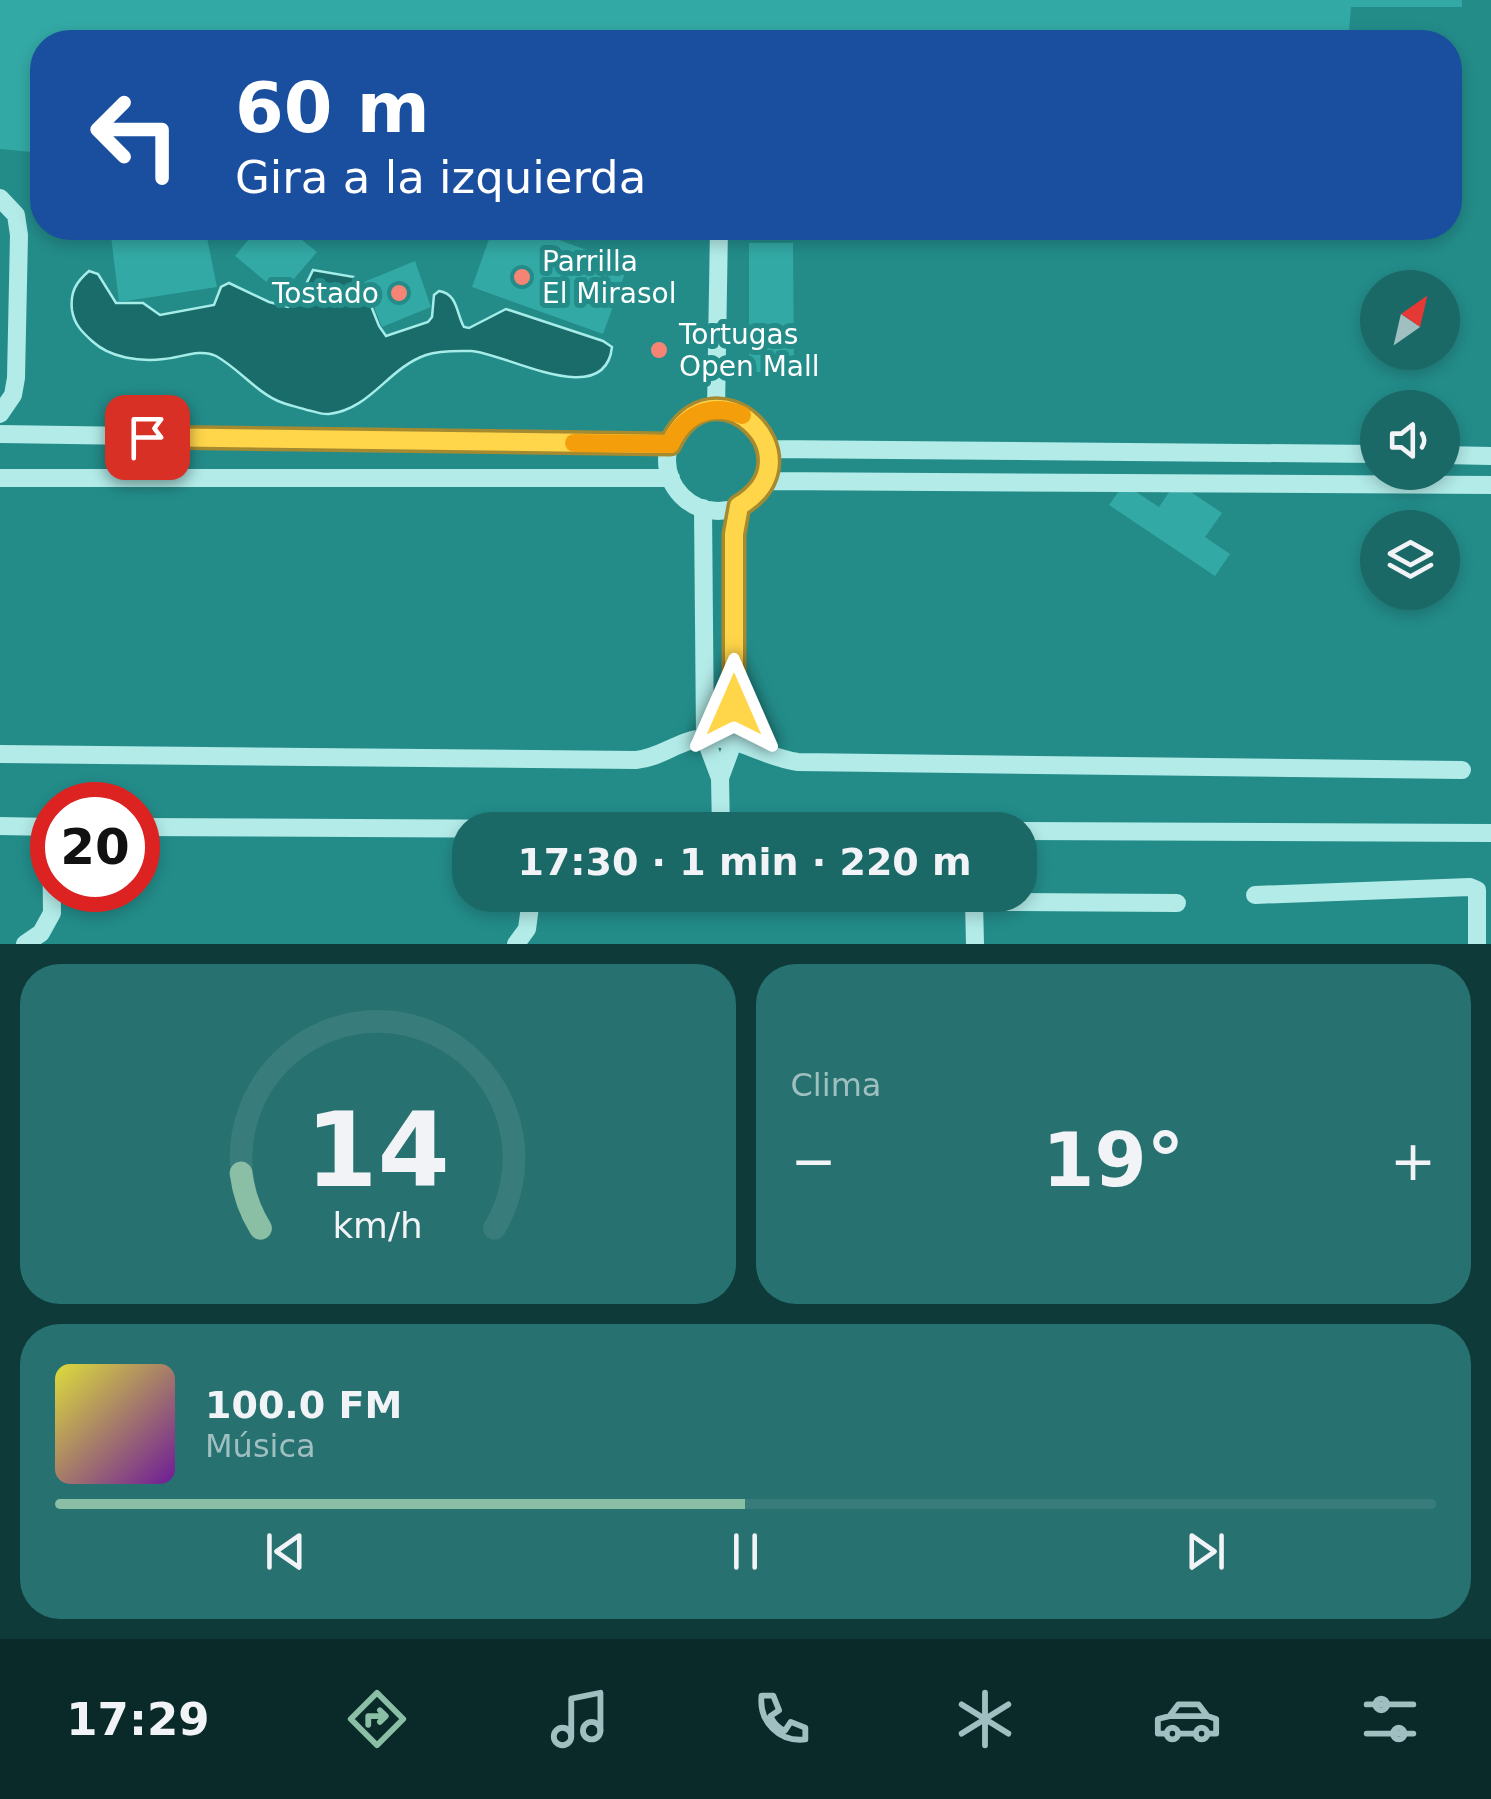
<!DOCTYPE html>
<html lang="es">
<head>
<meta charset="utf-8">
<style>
  :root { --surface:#1a6967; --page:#277170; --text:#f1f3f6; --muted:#9fbfc0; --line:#387c7b; --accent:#8abfa5 }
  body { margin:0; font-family:"DejaVu Sans",sans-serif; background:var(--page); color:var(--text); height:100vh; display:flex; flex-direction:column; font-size:38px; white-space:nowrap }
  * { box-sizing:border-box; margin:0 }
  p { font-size:32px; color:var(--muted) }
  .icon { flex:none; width:55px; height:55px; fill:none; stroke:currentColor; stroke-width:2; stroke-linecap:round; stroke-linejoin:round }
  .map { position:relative; height:944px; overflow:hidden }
  .sheet { display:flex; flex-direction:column; gap:20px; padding:20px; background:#0e3a39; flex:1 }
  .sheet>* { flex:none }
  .banner { position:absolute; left:30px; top:30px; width:1432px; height:210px; border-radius:40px; box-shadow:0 5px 15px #0003; background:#1a4fa0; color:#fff; overflow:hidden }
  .needle { width:65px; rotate:34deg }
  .controls { position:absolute; left:1360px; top:270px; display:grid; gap:20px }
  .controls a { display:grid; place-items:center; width:100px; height:100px; border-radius:50%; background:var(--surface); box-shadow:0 5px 15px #0003; font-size:50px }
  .speed { position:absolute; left:30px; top:782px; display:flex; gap:20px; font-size:50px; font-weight:700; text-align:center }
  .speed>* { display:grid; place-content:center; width:130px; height:130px; border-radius:50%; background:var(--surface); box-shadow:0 5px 15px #0003; line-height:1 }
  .speed .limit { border:15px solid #d22; background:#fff; color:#111 }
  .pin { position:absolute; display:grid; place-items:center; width:85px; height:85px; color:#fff; margin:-42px; border-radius:20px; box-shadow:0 5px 15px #0006 }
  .me { position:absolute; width:110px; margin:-55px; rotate:0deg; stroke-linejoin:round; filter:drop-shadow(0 0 8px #0008) }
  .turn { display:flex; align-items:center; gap:35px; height:210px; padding:0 40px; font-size:45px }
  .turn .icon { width:130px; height:130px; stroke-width:2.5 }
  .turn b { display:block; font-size:70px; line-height:85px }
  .big { font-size:75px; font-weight:700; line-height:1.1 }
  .sheet .tile { flex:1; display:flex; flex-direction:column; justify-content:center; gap:15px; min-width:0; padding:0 35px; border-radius:40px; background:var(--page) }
  .sheet .dial { align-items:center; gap:0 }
  .dial svg { height:260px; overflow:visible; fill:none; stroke:var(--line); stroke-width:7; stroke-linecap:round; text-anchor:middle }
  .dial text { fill:var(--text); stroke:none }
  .song { display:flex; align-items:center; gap:30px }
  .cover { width:120px; height:120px; border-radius:15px; background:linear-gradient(135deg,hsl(60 70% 55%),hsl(280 70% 35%)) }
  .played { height:10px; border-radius:5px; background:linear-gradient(90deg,var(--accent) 50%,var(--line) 50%) }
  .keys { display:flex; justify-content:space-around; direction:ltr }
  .heat { display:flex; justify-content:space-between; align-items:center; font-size:55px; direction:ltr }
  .sheet .tiles { flex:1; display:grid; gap:20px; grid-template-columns:1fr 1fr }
  .tile:last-child { grid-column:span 2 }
  .trip { position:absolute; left:452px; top:812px; width:585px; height:100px; border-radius:40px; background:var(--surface); box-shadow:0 5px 15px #0003; font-weight:700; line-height:100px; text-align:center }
  .tab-bar { display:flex; height:160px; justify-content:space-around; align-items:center; background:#0a2a29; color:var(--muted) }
  .tab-bar .icon { width:70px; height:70px }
  .tab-bar .active { color:var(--accent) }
  .tab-bar b { font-size:45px; color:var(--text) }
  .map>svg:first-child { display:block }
</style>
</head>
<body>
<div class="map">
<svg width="1491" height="944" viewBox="0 0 1491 944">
  <rect width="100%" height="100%" fill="#238c89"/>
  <path fill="#196c6a" stroke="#a6ece8" stroke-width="2.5" d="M313 270 360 278 379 326 386 336 428 322 432 317 434 295 439 291C458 294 456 313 464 327L469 328 506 309 603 341 612 347C605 412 503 352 471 351 457 351 440 350 426 355 388 368 371 409 329 414 322 415 314 411 307 410 298 407 287 405 278 401 255 391 238 368 216 356 200 348 180 358 164 359 140 362 110 358 92 341 82 332 74 324 72 310 70 292 76 282 89 271L98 274 116 303H143L160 315 214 305 221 287 229 283 269 302 288 307 298 301Z"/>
  <path fill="#33a9a5" d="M0 0H1462V7H1351L1348 42H42V153L0 149Z
    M110 228H205L217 287 119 302Z
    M258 228H287L317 252 281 294 235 256Z
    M493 228H526L628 265 603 334 472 287Z
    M749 243H793L794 372H749Z
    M415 261 431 307 382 327 364 282Z
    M1176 482 1222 513 1205 537 1230 554 1215 576 1109 505 1124 484 1159 507Z"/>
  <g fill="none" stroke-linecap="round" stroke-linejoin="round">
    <path stroke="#b2ebe8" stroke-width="18" d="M0 198 16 215 19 235 16 378 13 395 0 414
      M716 409 719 228
      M667 460a51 51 0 1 1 102 0a51 51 0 1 1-102 0Z
      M0 434 670 444
      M768 449 1378 454
      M1442 455 1491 456
      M0 478H671
      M765 481 1491 485
      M703 508 705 738 720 778
      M0 754 636 760C661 758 680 739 705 738 739 736 765 758 798 762L1462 770
      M0 826 52 827
      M138 827 795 830
      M721 830 720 778 734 740V534L739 506
      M1020 831 1491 833
      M1255 895 1470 887 1477 890V944
      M974 902 975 944
      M25 944 41 933 52 913 51 827
      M516 944 527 929 531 899 1177 903"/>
  </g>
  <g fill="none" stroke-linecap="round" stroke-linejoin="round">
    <g stroke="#a68a30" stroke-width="25">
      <path id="route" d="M147 437 670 444C713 355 821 457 739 506L734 534V705"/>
    </g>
    <use href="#route" stroke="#ffd54a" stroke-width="18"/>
    <path stroke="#f59e0b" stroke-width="18" d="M574 443 670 444C684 415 710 402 742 415"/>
  </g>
  <g fill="#f68475" stroke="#238c89" stroke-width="4">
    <circle cx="522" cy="277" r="10"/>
    <circle cx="399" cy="293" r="10"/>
    <circle cx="659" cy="350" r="10"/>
  </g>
  <g text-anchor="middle" stroke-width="10" stroke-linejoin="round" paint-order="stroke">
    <g font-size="28" fill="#fff" stroke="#238c89" text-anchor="start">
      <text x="542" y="271">Parrilla<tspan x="542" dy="32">El Mirasol</tspan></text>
      <text x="379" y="303" text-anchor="end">Tostado</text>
      <text x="679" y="344">Tortugas<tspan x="679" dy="32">Open Mall</tspan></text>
    </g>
  </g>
</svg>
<div class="controls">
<a><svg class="needle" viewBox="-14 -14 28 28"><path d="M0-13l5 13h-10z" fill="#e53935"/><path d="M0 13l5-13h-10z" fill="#9fbfc0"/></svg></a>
<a><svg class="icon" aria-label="sound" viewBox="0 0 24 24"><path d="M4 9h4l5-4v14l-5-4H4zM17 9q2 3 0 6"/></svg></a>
<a><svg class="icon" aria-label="layers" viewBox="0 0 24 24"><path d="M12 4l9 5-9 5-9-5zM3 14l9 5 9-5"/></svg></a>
</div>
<div class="speed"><div class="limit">20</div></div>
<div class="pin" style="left:147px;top:437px;background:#d93025"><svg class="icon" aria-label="arrive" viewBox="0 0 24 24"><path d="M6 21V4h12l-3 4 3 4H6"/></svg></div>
<svg class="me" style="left:734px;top:705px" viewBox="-20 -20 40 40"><path d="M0-17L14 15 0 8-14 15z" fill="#ffd54a" stroke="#fff" stroke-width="4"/></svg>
<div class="trip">17:30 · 1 min · 220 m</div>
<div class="banner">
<div class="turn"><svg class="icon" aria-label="left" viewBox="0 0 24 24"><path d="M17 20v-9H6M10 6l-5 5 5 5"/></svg><div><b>60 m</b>Gira a la izquierda</div></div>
</div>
</div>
<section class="sheet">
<div class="tiles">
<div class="tile dial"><svg viewBox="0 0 100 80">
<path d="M14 69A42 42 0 1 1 86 69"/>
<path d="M14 69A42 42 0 0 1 8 52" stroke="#8abfa5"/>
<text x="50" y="56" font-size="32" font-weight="700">14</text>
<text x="50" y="72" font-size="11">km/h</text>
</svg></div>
<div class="tile"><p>Clima</p>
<div class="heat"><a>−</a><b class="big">19°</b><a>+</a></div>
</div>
<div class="tile">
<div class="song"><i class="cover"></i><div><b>100.0 FM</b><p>Música</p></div></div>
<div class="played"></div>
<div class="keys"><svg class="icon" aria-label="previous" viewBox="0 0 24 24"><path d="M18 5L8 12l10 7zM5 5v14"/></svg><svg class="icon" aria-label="pause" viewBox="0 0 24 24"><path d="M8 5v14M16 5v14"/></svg><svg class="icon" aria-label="next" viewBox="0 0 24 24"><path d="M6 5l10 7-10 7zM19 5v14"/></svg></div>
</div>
</div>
</section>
<nav class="tab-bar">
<b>17:29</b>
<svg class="icon active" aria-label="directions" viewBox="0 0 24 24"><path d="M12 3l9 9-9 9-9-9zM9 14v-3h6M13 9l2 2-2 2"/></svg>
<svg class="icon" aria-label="music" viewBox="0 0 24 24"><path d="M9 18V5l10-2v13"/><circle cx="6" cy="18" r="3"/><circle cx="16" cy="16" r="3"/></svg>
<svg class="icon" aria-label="phone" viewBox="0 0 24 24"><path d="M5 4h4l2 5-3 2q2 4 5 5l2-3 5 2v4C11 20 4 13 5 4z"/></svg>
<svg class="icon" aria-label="climate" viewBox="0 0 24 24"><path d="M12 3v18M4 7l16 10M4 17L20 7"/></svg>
<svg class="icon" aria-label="car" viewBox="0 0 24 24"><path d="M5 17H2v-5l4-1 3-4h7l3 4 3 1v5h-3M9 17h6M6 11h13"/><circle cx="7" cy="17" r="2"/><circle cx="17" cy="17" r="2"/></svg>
<svg class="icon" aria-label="filters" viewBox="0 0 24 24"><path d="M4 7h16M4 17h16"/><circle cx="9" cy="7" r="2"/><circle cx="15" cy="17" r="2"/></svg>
</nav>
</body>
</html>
